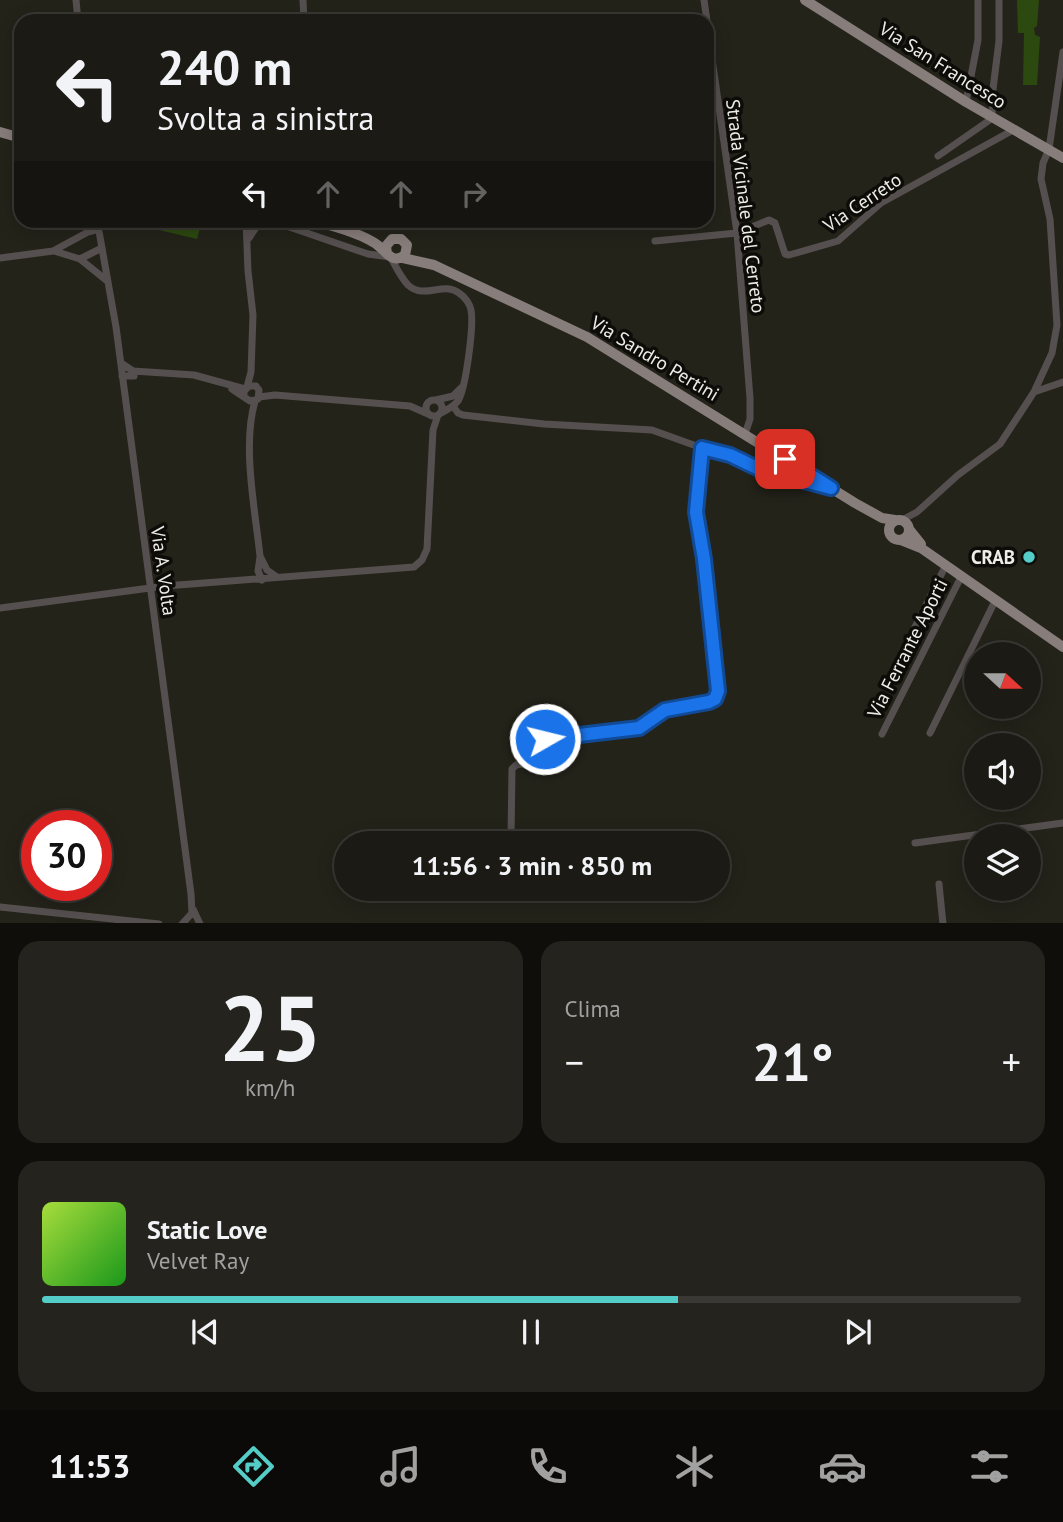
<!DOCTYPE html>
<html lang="it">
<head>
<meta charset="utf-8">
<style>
  :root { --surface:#1b1a14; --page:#24231d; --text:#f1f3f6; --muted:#a0a1a0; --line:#393834; --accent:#54cdc8 }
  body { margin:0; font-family:"PT Sans",sans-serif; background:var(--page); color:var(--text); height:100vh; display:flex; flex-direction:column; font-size:26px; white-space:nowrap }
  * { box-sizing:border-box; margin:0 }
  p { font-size:23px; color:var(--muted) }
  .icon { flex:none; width:38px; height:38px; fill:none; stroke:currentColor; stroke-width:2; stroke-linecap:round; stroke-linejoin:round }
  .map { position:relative; height:923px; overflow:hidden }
  .drawer { display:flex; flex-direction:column; gap:18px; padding:18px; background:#0f0e0b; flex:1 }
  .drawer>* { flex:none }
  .guide { position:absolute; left:14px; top:14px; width:700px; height:214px; border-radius:21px; box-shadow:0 4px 18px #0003,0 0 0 2px var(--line); background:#1b1a14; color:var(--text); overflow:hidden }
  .needle { width:46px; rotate:111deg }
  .buttons { position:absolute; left:964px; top:642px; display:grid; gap:14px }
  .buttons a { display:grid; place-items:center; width:77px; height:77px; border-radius:50%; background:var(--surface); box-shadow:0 4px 18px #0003,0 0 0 2px var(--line); font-size:35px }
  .speed { position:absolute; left:21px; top:810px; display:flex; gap:14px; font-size:35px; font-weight:700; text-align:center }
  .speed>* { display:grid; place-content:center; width:91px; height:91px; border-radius:50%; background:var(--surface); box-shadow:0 4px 18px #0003,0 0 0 2px var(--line); line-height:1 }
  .speed .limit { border:10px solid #d22; background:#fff; color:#111 }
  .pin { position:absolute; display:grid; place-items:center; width:60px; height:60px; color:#fff; margin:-30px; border-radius:14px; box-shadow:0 4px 10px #0006 }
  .me { position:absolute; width:77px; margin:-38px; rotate:82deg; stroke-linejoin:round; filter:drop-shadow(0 0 5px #0008) }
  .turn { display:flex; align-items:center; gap:24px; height:147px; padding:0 28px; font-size:32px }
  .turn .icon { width:91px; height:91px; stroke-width:2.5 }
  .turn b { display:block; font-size:49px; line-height:60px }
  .lanes { display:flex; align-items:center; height:66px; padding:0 28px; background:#0003; justify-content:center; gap:35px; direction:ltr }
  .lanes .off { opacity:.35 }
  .big { font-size:52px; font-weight:800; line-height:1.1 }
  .drawer .tile { flex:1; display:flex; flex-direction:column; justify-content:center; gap:10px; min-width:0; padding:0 24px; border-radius:21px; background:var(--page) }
  .drawer .dial { align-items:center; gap:0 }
  .dial b { font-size:91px; line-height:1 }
  .song { display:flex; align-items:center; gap:21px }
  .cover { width:84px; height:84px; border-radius:10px; background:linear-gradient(135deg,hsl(80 70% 55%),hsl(120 70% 35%)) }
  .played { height:7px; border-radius:4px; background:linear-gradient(90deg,var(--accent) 65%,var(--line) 65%) }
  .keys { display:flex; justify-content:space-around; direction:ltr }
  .heat { display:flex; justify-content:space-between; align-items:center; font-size:38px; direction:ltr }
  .drawer .tiles { flex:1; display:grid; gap:18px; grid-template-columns:1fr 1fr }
  .tile:last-child { grid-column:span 2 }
  .trip { position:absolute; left:334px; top:831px; width:396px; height:70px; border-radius:35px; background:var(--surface); box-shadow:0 4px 18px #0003,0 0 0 2px var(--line); font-weight:800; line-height:70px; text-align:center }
  .tabs { display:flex; height:112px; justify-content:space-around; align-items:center; background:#0b0a08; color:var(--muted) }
  .tabs .icon { width:49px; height:49px }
  .tabs .on { color:var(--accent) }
  .tabs b { font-size:32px; color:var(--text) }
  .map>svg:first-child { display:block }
</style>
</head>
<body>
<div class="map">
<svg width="1063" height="924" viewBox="0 0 1063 924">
  <rect width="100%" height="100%" fill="#24231a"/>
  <path fill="#2c4910" d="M1017 0H1039L1037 26 1034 28 1035 35 1040 37 1037 85H1023L1024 33H1018Z
    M144 220H202V221L197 239 142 226Z"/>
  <path fill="#3b6606" d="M491 889H528L530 894C522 899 500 902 491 898Z"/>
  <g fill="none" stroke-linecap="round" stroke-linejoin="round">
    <path stroke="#55504f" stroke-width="7" d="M76 0 78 21
      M303 0 304 21
      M704 0 707 21
      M707 24 737 233 750 398V419L745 434
      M966 102 978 40V0
      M992 116 993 89 999 41V0
      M938 156 994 117
      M97 220 116 327 191 894 192 913 182 924
      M246 220 248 271 253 315 251 372 247 387
      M269 220 368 254 390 257
      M249 238 257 226 272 222
      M655 241 737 233 769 220 775 223 785 254 789 255 838 241 881 203 1015 129
      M54 251 80 259 106 280
      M0 258 53 251 88 232 99 229
      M391 258C396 267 401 278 408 285 424 300 443 281 459 293 465 297 470 304 471 310 474 325 466 388 458 401 453 407 447 410 441 413
      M80 259 102 248
      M121 363 133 371 194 375 245 389
      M122 376H134
      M232 389 250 401 258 399 259 390 256 386H249L244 391V396
      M1034 392 1052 353 1057 325 1050 219 1041 179 1043 163 1049 149 1063 52
      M259 397 275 395 410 406 428 414
      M426 408a8 8 0 1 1 16 0a8 8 0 1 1-16 0Z
      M436 400 453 396 461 388
      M255 401C242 446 255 509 260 556L267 570 277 577
      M453 406 458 413 463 415 544 424 652 430 702 448 730 455 756 468 824 486
      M902 520 917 512 958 475 1000 444 1034 392 1063 382
      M260 557 258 571 262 580
      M0 608 165 586 414 567 422 560 427 549 433 430 438 415
      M914 629 946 565
      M930 733 995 601
      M882 734 961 577
      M511 837 512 769 516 765 541 761 546 738 639 728 663 711 711 702 717 697 704 559 696 511 702 448
      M915 843 1063 823
      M939 884 943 924
      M0 907 159 924
      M193 909 200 924"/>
    <path stroke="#877d7b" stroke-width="10" d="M805 0 966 102 1063 158
      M0 132 21 138
      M314 220C333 227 356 231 373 242 385 248 391 266 405 255L407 245 401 239H392L386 246 387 254
      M403 258 434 265 587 337 855 503 882 518 895 520
      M889 530a10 10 0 1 1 20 0a10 10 0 1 1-20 0Z
      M909 529 921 544
      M901 540 921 548 1063 647"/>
  </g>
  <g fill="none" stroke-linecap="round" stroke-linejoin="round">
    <g stroke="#114b97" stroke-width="18">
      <path id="route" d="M545 739 639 728 665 710 709 702 715 699 718 691 704 559 696 512 702 448 730 455 759 469 831 488 785 459"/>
    </g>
    <use href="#route" stroke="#1a73e8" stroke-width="12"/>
  </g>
  <circle fill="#54cdc8" stroke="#0d0c08" stroke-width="2.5" cx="1029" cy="557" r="7"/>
  <g text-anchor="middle" stroke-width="7" stroke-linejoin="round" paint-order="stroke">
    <g font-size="19" fill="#eeede7" stroke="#0d0c08">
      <text transform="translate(943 65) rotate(32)" y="7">Via San Francesco</text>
      <text transform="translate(862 202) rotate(-34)" y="7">Via Cerreto</text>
      <text transform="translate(746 206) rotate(83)" y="7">Strada Vicinale del Cerreto</text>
      <text transform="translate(655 358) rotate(31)" y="7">Via Sandro Pertini</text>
      <text transform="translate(164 571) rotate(82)" y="7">Via A. Volta</text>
      <text transform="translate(907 648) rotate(-63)" y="7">Via Ferrante Aporti</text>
    </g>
    <g font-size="19" font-weight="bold" fill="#eeede7" stroke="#0d0c08" text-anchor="end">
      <text x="1015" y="564">CRAB</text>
    </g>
  </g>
</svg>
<div class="buttons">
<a><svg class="needle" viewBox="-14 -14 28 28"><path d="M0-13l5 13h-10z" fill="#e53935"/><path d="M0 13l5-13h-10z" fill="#a0a1a0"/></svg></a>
<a><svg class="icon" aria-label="sound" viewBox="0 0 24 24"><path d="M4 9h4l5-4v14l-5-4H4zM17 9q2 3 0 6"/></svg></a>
<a><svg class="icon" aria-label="layers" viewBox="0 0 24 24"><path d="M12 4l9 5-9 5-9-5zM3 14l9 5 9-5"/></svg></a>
</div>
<div class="speed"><div class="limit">30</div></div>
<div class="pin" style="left:785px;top:459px;background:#d93025"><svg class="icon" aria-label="arrive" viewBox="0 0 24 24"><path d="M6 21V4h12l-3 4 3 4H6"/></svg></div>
<svg class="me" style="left:545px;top:739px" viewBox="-20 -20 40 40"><circle r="17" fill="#1a73e8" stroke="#fff" stroke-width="3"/><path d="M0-11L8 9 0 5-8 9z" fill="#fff"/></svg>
<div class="trip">11:56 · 3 min · 850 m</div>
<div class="guide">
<div class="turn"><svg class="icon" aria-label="left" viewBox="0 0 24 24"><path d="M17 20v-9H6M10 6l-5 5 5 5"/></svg><div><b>240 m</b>Svolta a sinistra</div></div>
<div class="lanes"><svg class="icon" aria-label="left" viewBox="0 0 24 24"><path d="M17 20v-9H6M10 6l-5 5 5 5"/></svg><svg class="icon off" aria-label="ahead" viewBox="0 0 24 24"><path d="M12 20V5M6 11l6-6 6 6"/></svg><svg class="icon off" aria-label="ahead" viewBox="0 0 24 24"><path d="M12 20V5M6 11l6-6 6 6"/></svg><svg class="icon off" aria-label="right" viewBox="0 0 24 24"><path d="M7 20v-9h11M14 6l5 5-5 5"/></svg></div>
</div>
</div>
<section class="drawer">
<div class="tiles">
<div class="tile dial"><b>25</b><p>km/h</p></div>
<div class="tile"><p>Clima</p>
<div class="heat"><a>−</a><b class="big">21°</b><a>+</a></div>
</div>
<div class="tile">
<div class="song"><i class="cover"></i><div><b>Static Love</b><p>Velvet Ray</p></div></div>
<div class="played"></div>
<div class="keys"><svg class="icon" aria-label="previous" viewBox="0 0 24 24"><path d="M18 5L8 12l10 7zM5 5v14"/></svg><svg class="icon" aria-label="pause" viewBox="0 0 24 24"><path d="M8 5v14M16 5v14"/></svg><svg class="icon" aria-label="next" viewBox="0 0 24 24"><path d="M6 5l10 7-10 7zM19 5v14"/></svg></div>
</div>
</div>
</section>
<nav class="tabs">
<b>11:53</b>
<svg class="icon on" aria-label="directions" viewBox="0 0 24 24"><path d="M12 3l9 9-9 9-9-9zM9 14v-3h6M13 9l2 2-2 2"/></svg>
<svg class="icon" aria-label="music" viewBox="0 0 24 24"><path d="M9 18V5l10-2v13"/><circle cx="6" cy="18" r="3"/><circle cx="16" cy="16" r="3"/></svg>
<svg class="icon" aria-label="phone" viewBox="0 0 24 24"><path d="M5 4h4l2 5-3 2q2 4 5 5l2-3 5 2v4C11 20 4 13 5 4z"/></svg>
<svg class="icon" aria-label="climate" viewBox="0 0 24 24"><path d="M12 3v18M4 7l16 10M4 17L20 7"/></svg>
<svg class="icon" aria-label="car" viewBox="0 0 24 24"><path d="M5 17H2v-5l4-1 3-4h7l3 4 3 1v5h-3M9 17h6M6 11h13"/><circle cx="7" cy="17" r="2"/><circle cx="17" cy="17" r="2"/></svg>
<svg class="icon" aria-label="filters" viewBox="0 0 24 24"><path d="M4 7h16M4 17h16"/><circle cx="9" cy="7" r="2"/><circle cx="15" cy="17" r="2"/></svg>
</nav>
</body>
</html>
